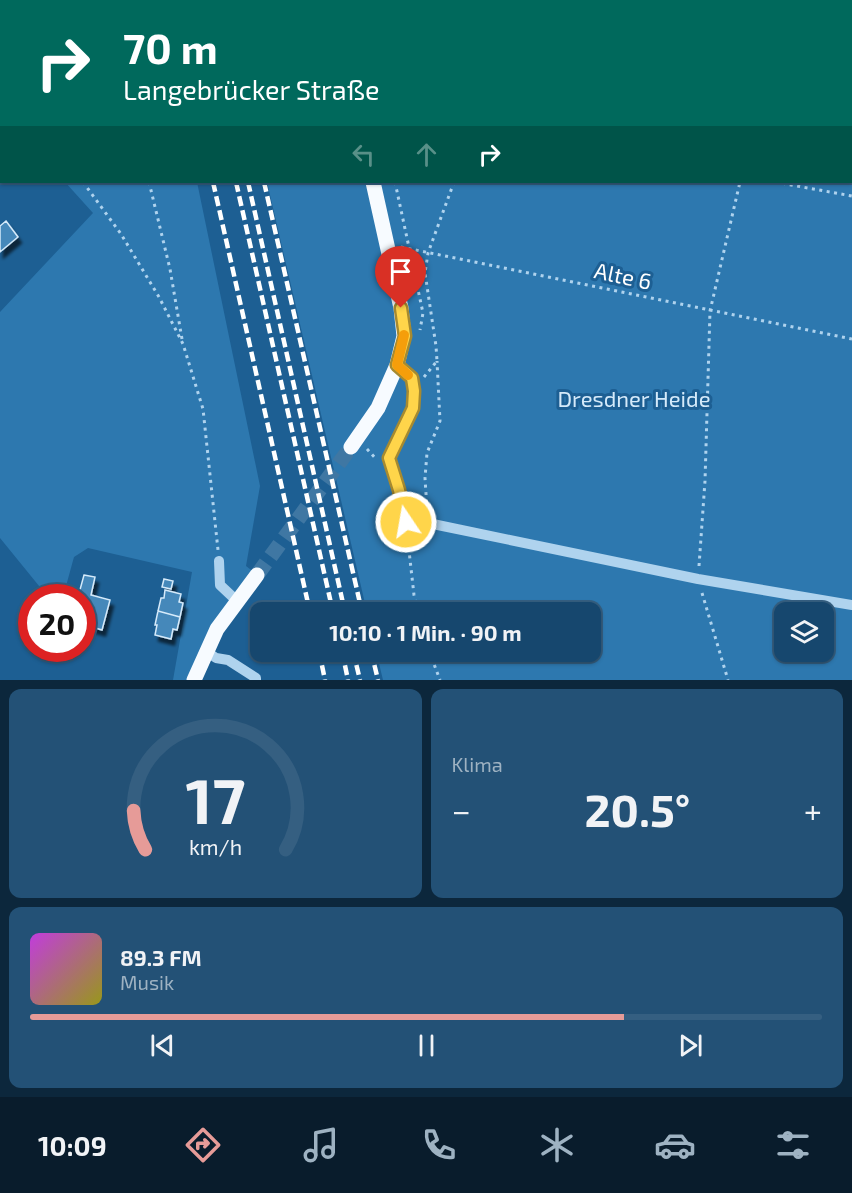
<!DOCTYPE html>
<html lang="de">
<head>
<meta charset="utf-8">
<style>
  :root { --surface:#16476e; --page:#235176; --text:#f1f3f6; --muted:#9eb2c2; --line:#355f81; --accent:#e69b98 }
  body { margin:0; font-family:"Exo 2",sans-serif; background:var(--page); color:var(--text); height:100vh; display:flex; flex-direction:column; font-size:22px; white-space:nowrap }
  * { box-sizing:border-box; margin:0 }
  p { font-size:20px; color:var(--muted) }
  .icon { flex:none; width:33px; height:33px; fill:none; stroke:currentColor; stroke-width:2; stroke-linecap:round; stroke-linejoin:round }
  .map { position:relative; height:680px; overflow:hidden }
  .sheet { display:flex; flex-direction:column; gap:9px; padding:9px; background:#0c273c; flex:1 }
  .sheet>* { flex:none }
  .hud { position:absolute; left:0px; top:0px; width:852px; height:183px; box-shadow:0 2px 4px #0004,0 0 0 2px var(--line); background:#00695c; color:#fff; overflow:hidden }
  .fabs { position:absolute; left:774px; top:602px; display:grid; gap:12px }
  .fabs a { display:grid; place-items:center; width:60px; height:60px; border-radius:12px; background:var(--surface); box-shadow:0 2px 4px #0004,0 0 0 2px var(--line); font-size:30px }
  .speed { position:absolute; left:18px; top:584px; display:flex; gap:12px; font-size:30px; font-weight:700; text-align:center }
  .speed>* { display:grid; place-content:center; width:78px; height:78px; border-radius:50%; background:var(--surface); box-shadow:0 2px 4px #0004,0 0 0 2px var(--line); line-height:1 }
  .speed .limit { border:9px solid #d22; background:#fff; color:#111 }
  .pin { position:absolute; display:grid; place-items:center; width:51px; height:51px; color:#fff; margin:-62px -26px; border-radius:50% 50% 50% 0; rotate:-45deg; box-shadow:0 0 6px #0007 }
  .pin .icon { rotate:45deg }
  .me { position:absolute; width:66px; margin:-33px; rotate:348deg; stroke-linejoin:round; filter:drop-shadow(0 0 4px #0008) }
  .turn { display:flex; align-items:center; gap:21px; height:126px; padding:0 24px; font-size:27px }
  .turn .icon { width:78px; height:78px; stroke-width:2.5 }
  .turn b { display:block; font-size:42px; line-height:51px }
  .lanes { display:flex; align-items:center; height:57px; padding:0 24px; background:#0003; justify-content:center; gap:30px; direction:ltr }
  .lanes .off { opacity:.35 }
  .big { font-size:45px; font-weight:700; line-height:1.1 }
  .sheet .tile { flex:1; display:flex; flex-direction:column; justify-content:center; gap:9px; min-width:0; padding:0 21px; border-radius:12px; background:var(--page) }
  .sheet .dial { align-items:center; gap:0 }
  .dial svg { height:156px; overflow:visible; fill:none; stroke:var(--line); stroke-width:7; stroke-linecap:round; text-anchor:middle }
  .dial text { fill:var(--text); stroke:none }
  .song { display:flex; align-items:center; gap:18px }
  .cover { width:72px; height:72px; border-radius:9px; background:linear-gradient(135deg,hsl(290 70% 55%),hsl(60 70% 35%)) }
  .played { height:6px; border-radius:3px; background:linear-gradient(90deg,var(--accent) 75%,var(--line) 75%) }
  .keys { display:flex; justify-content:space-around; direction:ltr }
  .heat { display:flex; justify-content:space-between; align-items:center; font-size:33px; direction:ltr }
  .sheet .tiles { flex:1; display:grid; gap:9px; grid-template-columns:1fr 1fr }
  .tile:last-child { grid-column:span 2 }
  .trip { position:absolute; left:250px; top:602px; width:351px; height:60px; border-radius:12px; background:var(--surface); box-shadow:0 2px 4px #0004,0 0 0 2px var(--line); font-weight:700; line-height:60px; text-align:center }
  .tabs { display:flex; height:96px; justify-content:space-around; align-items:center; background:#091c2c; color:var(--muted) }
  .tabs .icon { width:42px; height:42px }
  .tabs .active { color:var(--accent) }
  .tabs b { font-size:27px; color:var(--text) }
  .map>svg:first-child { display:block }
</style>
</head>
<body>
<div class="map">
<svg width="852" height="680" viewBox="0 0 852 680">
  <defs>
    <filter id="shadow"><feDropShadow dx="3.5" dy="6" stdDeviation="1.5" flood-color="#0009"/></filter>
  </defs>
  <rect width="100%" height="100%" fill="#1d5f93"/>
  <path fill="#2d78af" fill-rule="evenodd" d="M0 0H160V1L2 2 1 111 0 109Z
    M361 0H852V680H383L376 651H591V612H367L267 182H850V2L360 1ZM784 612H824V651H784Z
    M65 182H197L260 486 246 566 255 573 192 680H173L192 572 88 548 74 557 63 597H48L0 538V312L93 213Z"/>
  <path fill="#4588ba" stroke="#d5eafa" stroke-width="1.5" filter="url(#shadow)" d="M6 221 18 237 0 252V226Z
    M84 575 95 577 91 595 110 600 102 630 82 624V597H78Z
    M164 579 173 581 171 589 162 587Z
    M165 590 181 594 179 602 183 603 180 617 158 611 161 598H164Z
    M158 611 180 617 177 630 173 629 171 639 155 635 157 625H155Z"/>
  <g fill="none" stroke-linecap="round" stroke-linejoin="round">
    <path stroke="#3f77a3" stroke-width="15" stroke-dasharray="15 8" stroke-linecap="butt" d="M257 575 351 447"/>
    <path stroke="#afd3ee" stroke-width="3" stroke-dasharray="3 4.5" stroke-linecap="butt" d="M94 0 95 2
      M107 0V2
      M385 2V0
      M442 2V0
      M551 2 552 0
      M0 25H2
      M850 33 852 30
      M0 63 2 65
      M83 182 121 234 159 297 183 344 203 409 218 550
      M149 182 170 269 182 339
      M395 182 423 313 420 330
      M775 182 852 196
      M401 247 852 339
      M424 377 437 361 436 346 425 273 428 253 454 182
      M367 449 377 460
      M427 510 425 478 427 453 440 421 437 361
      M407 533 414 595 418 612
      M699 566 705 481 710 311 740 182
      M702 593 728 680
      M429 651 440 680"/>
    <path stroke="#afd3ee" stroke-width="10" d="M397 365 412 378 414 391 413 408 389 458 399 490 406 522 428 523 698 579 852 605
      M219 561 220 585 237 601
      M206 651 216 658 228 660 256 678V680"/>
    <path stroke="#f7fbff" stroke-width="15" d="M363 2V0
      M351 447 378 408 397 365 404 336 401 308 373 182
      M194 680 217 629 257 575"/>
    <path stroke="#fff" stroke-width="4.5" stroke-dasharray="10 4.5" stroke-linecap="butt" d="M172 0 173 2
      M195 0 196 2
      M207 0 208 2
      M222 0V2
      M213 182 310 612
      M236 182 333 612
      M248 182 345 612
      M264 182 362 612
      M319 651 325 680
      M342 651 348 680
      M353 651 360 680
      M371 651 378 680"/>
  </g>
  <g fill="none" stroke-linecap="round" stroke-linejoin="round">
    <g stroke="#a68a30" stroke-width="15">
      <path id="route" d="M401 308 405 336 397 365 412 378 414 391 413 408 389 458 399 490 406 522"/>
    </g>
    <use href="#route" stroke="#ffd54a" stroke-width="10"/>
    <path stroke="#f59e0b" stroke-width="10" d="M404 335 397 365 408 375"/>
  </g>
  <g text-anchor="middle" stroke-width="6" stroke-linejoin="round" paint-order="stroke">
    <g font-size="22" fill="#fff" stroke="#1d5f93">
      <text transform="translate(623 276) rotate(12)" y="8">Alte 6</text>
    </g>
    <g font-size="22" fill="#d5eafa" stroke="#1d5f93">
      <text x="634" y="407">Dresdner Heide</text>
    </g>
  </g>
</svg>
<div class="fabs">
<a><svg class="icon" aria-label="layers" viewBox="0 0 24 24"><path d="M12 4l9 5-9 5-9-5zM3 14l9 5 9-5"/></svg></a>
</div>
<div class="speed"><div class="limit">20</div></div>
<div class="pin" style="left:401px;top:308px;background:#d93025"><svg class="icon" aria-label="arrive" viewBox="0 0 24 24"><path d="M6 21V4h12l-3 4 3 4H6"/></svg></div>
<svg class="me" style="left:406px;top:522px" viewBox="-20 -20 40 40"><circle r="17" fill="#ffd54a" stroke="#fff" stroke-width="3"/><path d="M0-11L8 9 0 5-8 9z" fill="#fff"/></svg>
<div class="trip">10:10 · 1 Min. · 90 m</div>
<div class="hud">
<div class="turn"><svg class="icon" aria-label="right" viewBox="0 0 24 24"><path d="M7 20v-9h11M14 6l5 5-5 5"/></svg><div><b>70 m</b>Langebrücker Straße</div></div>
<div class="lanes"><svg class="icon off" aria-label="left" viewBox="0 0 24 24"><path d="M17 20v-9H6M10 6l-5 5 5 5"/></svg><svg class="icon off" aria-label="ahead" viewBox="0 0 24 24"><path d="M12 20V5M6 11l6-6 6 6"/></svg><svg class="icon" aria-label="right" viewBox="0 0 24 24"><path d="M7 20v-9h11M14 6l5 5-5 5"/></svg></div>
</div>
</div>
<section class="sheet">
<div class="tiles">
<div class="tile dial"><svg viewBox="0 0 100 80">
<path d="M14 69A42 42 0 1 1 86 69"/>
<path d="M14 69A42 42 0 0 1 8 49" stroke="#e69b98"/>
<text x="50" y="56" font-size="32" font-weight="700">17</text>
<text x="50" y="72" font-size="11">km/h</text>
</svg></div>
<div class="tile"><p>Klima</p>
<div class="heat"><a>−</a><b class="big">20.5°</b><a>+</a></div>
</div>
<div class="tile">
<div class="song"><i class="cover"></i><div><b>89.3 FM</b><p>Musik</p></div></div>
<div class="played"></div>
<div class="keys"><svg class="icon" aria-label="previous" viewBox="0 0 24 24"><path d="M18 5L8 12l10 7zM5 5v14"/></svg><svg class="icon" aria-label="pause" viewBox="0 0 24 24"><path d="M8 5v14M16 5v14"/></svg><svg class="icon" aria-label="next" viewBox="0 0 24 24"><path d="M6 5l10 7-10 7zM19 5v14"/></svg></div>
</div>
</div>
</section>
<nav class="tabs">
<b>10:09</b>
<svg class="icon active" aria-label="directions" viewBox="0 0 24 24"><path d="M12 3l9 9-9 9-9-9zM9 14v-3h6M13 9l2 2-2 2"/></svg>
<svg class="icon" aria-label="music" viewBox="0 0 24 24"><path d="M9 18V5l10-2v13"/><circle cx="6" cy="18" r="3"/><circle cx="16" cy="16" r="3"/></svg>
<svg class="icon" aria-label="phone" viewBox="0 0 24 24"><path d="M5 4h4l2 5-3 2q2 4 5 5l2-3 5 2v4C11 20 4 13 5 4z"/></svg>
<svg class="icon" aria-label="climate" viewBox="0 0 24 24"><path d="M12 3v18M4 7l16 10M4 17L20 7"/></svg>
<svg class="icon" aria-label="car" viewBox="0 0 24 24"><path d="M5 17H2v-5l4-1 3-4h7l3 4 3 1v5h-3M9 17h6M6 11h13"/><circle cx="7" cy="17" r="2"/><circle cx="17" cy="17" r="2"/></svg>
<svg class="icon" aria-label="filters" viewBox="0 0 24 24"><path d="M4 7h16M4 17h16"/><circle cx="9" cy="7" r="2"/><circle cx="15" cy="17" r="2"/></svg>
</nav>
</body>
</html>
